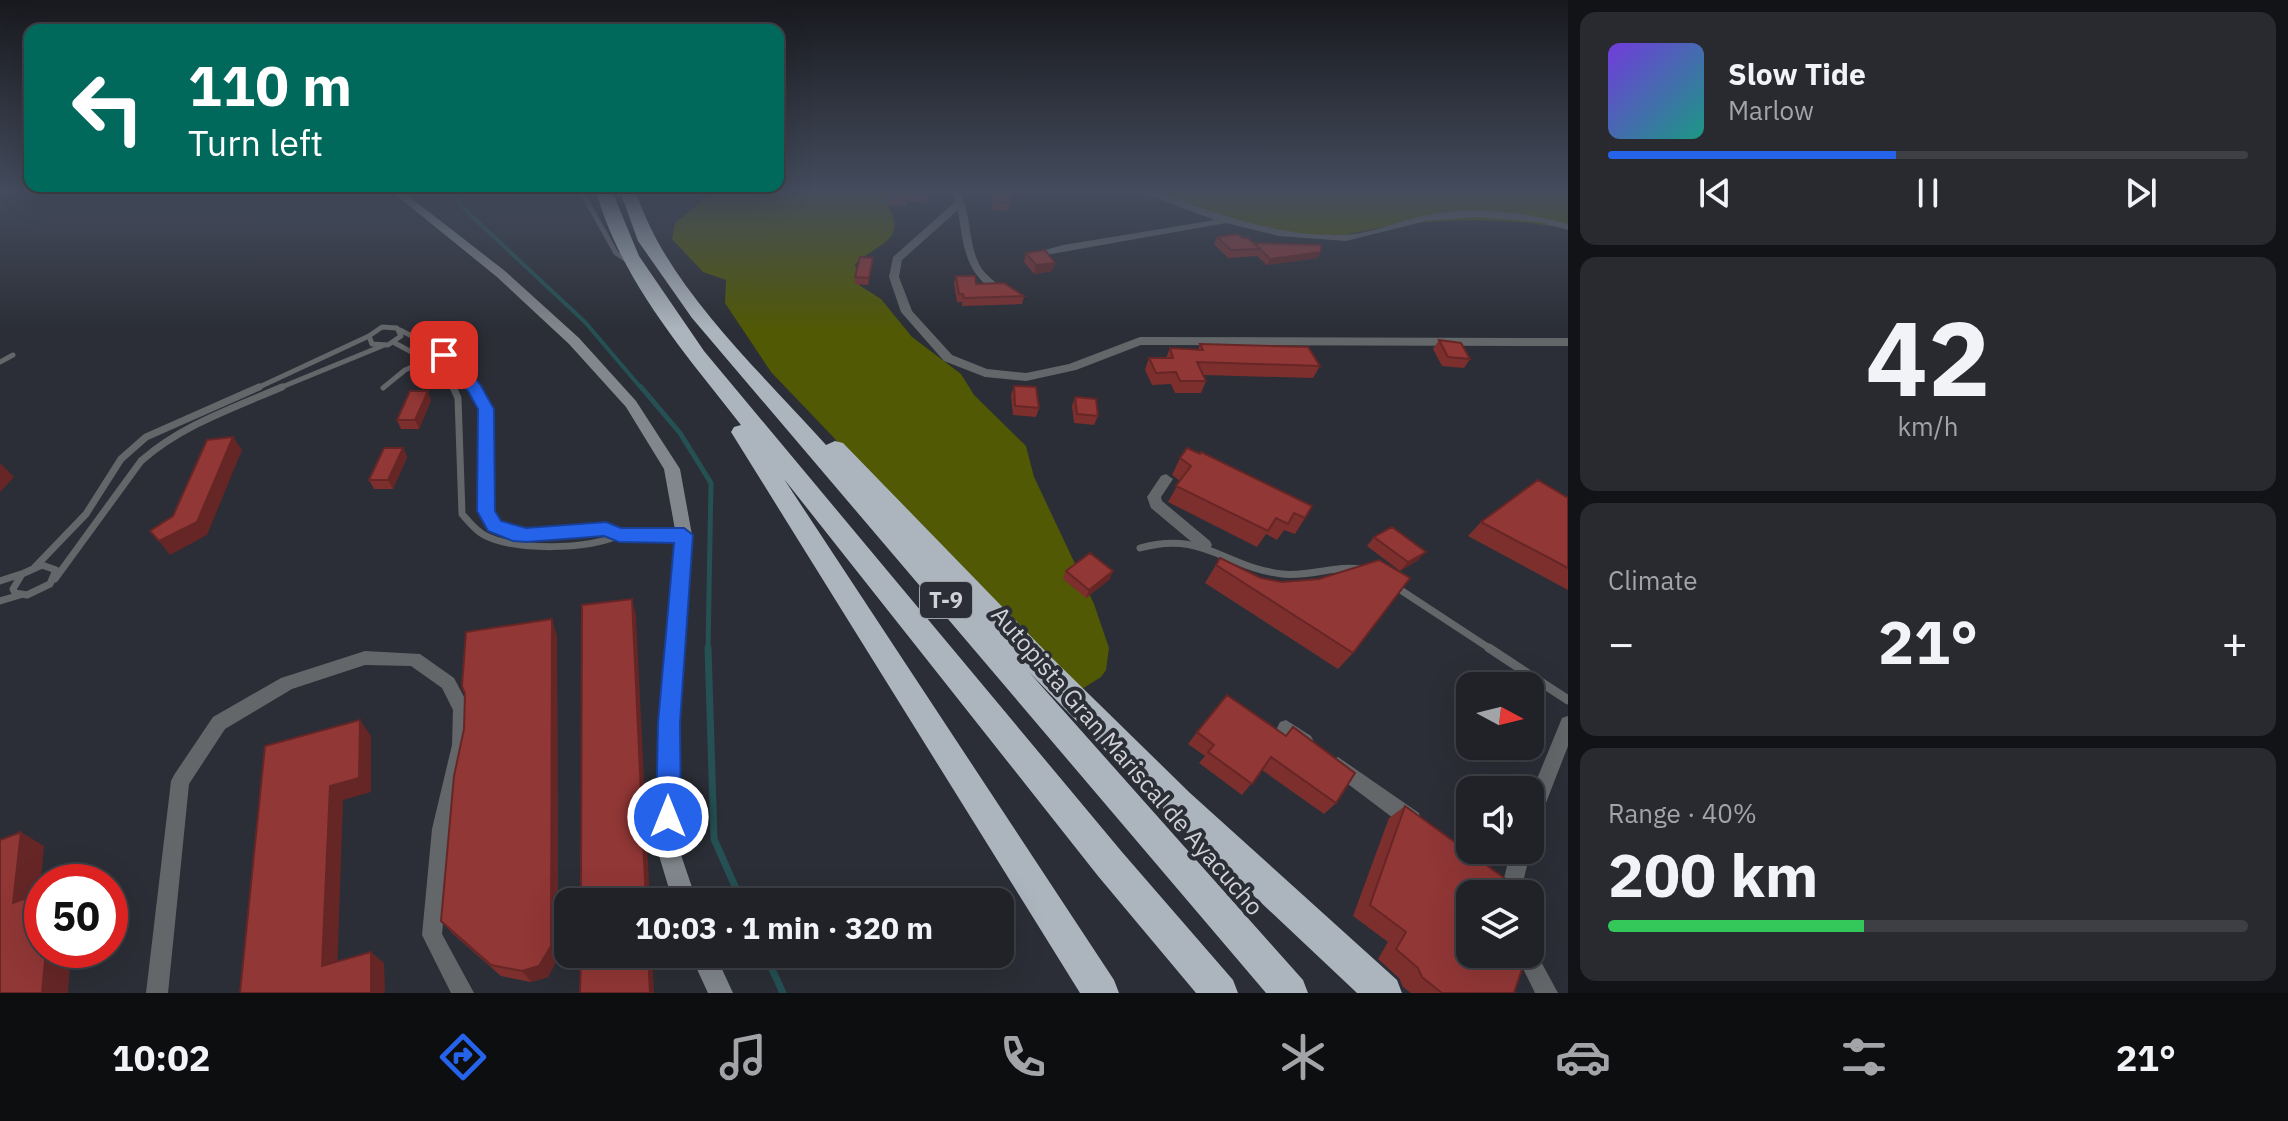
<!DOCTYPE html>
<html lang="en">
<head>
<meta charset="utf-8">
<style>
  :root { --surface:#202228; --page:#282a30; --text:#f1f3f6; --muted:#a2a4a8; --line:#3d3f45; --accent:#2563eb }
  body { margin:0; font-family:"IBM Plex Sans",sans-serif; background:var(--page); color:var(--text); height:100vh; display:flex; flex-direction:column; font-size:30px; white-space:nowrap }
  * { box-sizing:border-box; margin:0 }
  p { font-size:26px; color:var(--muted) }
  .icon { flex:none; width:44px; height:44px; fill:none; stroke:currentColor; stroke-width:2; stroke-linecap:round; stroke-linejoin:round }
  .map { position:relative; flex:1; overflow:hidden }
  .panel { display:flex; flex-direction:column; gap:12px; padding:12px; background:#121316; width:720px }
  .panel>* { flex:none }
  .banner { position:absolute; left:24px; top:24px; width:760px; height:168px; border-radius:16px; box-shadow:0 8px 32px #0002,0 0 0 2px var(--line); background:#00695c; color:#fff; overflow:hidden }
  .needle { width:52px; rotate:97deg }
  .fabs { position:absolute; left:1456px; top:672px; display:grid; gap:16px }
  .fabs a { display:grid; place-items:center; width:88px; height:88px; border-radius:16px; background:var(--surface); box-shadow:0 8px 32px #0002,0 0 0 2px var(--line); font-size:40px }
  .speed { position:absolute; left:24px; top:864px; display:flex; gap:16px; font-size:40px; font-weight:700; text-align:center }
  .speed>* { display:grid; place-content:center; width:104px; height:104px; border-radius:50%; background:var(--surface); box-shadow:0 8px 32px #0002,0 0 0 2px var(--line); line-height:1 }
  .speed .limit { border:12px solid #d22; background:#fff; color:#111 }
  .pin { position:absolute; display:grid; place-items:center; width:68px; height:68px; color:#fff; margin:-34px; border-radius:16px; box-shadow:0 4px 12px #0006 }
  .me { position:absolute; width:88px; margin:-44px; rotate:0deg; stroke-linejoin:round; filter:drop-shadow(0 0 6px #0008) }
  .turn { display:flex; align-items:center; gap:28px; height:168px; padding:0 32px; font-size:36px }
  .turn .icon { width:104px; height:104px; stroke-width:2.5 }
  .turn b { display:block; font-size:56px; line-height:68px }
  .big { font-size:60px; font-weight:800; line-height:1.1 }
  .panel .widget { flex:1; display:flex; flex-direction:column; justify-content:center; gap:12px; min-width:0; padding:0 28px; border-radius:16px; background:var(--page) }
  .panel .dial { align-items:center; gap:0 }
  .dial b { font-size:104px; line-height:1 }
  .song { display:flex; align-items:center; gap:24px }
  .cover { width:96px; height:96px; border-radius:12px; background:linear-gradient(135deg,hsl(260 70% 55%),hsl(170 70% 35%)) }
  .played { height:8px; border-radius:4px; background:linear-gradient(90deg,var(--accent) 45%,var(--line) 45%) }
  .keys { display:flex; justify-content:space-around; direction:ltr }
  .heat { display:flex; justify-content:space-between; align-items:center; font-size:44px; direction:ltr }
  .charge { height:12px; border-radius:6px; background:linear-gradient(90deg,#34c759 40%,var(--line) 0) }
  .trip { position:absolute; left:554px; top:888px; width:460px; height:80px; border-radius:16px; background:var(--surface); box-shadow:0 8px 32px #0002,0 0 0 2px var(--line); font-weight:800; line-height:80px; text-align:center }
  .menu { display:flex; height:128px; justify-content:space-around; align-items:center; background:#0d0e10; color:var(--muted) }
  .menu .icon { width:56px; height:56px }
  .menu .current { color:var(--accent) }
  .menu b { font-size:36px; color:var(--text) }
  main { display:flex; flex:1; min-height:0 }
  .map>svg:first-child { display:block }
</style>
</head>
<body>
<main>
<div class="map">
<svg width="1568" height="993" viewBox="0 0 1568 993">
  <rect width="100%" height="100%" fill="#2b2e36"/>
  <path fill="#515905" d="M714 191H891L886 201C909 242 880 241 855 264L859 285 881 299 912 337 961 374 974 395 1026 446 1034 477 1094 604 1109 648 1106 670 1101 677 1077 692 771 372 725 303 726 280 703 272 672 239 675 223Z
    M1147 191H1568V229C1512 218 1453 218 1397 225 1366 229 1338 240 1306 237 1250 230 1198 210 1147 191Z"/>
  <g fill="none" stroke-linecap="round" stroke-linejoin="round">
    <path stroke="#255154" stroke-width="4" d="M450 191 461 206 585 322 642 389"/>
    <path stroke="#255154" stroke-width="5" d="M641 387 680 433 711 483 708 650"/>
    <path stroke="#255154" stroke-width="7" d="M708 648 714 839 742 902
      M765 954 783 993"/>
    <path stroke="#63676a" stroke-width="5" d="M581 191 616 253 631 263
      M382 327 397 328 401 336 388 345 372 344 369 336Z
      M400 330 439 350 475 389
      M393 342 432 363 454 389
      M0 362 13 355
      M383 388 405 370 428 360
      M255 389 369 336
      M277 389 382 346"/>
    <path stroke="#63676a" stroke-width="7" d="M453 387 458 398 462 514C469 522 475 530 484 535 514 551 590 550 619 535
      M474 387 486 409V511L495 526 526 535 606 529 619 535H684
      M1140 548C1203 530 1224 567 1282 574 1310 577 1336 565 1361 569
      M42 565 56 570 50 584 27 595 15 593 13 589 22 574Z
      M35 567 86 514 121 459 146 437 259 387
      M55 579 141 461C182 425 233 408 282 387
      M0 581 21 574
      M1393 585 1492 650
      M0 601 20 595"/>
    <path stroke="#63676a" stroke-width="9" d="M1489 648 1568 700"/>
    <path fill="#63676a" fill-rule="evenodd" d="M951 191H959C973 215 967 246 982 269 987 276 995 281 1000 287L995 290 991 289C964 269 963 242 958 210L902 260 899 277 912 311 952 355 987 369 1026 373 1069 364 1140 337 1568 338V346L1141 345 1076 370 1026 381 985 377 944 361 901 312 889 277 893 257 956 201Z
      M1141 191H1153C1215 213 1277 237 1344 235 1368 234 1398 222 1422 216 1468 206 1523 211 1568 224V230L1539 222 1475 217 1426 221 1346 241 1279 236 1226 223 1040 256 1035 253 1063 245 1215 220 1142 193Z
      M1166 474 1173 479 1161 497 1162 501 1210 541 1212 545 1210 549H1200L1151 508 1147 497 1161 476Z
      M365 651 420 654 454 678 471 710 470 745 452 829 442 934 474 993H451L422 935 432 829 452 745 453 710 442 688 411 666 365 665 292 689 225 729 189 784 168 993H146L171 781 174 775 213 717 281 678Z
      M1568 716V746L1537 826 1530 828V796L1562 718Z
      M1286 720 1311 736 1314 742 1311 748 1305 750C1295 746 1282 738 1277 728L1280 722Z
      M1338 757 1419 813 1421 820 1419 827 1412 829 1405 827 1332 772 1329 766 1332 760Z
      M1530 848 1531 850 1520 894H1500L1511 850Z
      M1530 945 1533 947 1558 993H1535L1516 954H1530Z"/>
    <path fill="#81878c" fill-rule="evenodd" d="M391 191H402L505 271 579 338 636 401 680 469 692 535 679 723V849L697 902H673L657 849 659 723 676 535 664 469 626 407 569 344 497 277Z
      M690 954H715L733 993H708Z"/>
    <path fill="#acb5bd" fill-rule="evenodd" d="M596 191H612L639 256 704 351 1122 852 1233 980 1238 993H1196L1098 876 784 479 1114 980 1119 993H1080L731 432 734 427 741 425C685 353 621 281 596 191Z
      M620 191H636C664 284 761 372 826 445L835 441 843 443 1053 659 1190 793 1397 980 1402 993H1357L1168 815 1029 672 1303 980 1308 993H1266L692 318 638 241Z"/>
  </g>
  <path fill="#7d2f2e" d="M931 191 929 203 907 201 906 206 888 205V198Z
    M993 191 1010 203 1009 211 992 210Z
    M1217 237 1243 238 1254 243 1318 258 1267 265 1257 256 1228 258 1214 244Z
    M1026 253 1055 263 1052 271 1034 274 1024 262Z
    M872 266 868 285 855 284V277Z
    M956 276 976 284 1024 296 1022 304 962 306V302H957L954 284Z
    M1439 340 1470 359 1464 368 1442 366 1433 349Z
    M1200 344 1320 366 1313 378 1203 375 1206 381 1201 393H1175L1171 384 1152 385 1145 370 1149 358H1166L1170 348 1198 350Z
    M1014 386 1039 408 1036 417 1013 415 1011 395Z
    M1075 397 1098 416 1094 425 1074 423 1072 406Z
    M431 400 419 429H401L397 420Z
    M403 448 407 457 393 489H374L369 480Z
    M1180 458 1305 518 1295 534 1284 530 1277 540 1266 534 1257 547 1168 502 1180 481 1172 475Z
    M1568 498V590L1468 536 1481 522Z
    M1374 537 1418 560 1400 571 1367 546Z
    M1220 558 1353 653 1338 669 1205 583Z
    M1066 571 1110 579 1086 598 1063 579Z
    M557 636 558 958 548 977 531 982 501 976 452 933 441 921Z
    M1293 727 1336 803 1324 814 1262 770 1242 795 1199 763 1205 756 1188 744 1197 732 1285 736Z
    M1405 806 1514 993H1411L1403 987 1399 978 1378 959 1388 942 1353 916 1389 818Z"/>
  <path fill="#662626" d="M1321 252 1318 258 1267 265 1270 259Z
    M1055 263 1052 271 1034 274 1036 265Z
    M428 391 431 400 419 429 415 420Z
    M233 437 242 450 207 535 170 555 159 541Z
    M403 448 407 457 393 489 388 480Z
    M1 464 14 477 0 492V465Z
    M1426 552 1418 560 1400 571 1408 562Z
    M1113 571 1110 579 1086 598 1089 590Z
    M632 599 636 616 650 902H646Z
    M552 619 557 636 558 958 548 977 531 982 522 971Z
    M360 720 371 736V792L343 800 337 977 322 966 330 786Z
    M21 832 44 846 38 916 13 903Z
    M46 950H71L68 993H42Z
    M371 952 384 963 385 993H371Z
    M648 954H652L654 993H650Z"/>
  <path fill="#913736" stroke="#662626" stroke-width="2" d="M890 191H930V196L907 194V199L888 198Z
    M994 191H1011L1010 203 993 201Z
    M1238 234 1243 238H1248L1260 249 1231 250 1217 237Z
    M1254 243 1321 245V252L1270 259Z
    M1045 250 1055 263 1036 265 1026 253Z
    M860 257 873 258 869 278 855 277Z
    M956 276H975L976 284 1004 283 1024 296 964 298 963 294H959Z
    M1439 340 1461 343 1470 359 1448 357Z
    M1200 344 1308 347 1320 366 1197 362 1206 381H1180L1176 372 1156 373 1149 358H1173L1170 348 1203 350Z
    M1014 386 1036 387 1039 408 1015 406Z
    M410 391H428L415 420H397Z
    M1075 397 1096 399 1098 416 1077 414Z
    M233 437 197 522 159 541 150 531 173 516 207 440Z
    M384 448H403L388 480H369Z
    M1187 448 1200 454 1201 452 1312 506 1305 518 1294 513 1288 524 1276 518 1268 531 1176 486 1191 466 1180 458Z
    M1538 480 1568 498V568L1481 522Z
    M1392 527 1426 552 1408 562 1374 537Z
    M1090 553 1113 571 1089 590 1066 571Z
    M1220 558 1261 578 1282 582 1319 579 1379 560 1410 578 1353 653 1216 565Z
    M632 599 646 902H581L582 605Z
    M552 619 551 946 539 966 522 971 491 965 441 921 454 776 464 729 465 694 462 686 466 632Z
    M1227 695 1286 736 1293 727 1355 773 1336 803 1271 757 1252 784 1208 752 1214 745 1197 732Z
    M360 720 359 778 330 786 322 966 371 952V993H240L265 746Z
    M1405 806 1507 880 1517 894H1470V954H1527L1514 993H1442L1422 977 1418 968 1396 949 1406 932 1370 905Z
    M21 832 13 903 42 892V950H46L42 993H0V840Z
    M581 954H648L650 993H580Z"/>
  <linearGradient id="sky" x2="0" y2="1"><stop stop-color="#18191e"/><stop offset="0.58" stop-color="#444c5d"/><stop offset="1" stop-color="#444c5d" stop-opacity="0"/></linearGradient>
  <rect width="1568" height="330" fill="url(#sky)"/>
  <path fill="#2563eb" stroke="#184099" stroke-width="2" d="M444 350 450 351 480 384 494 409 495 511 501 521 526 528 606 522 621 528H684L693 535 680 723 681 817 677 826 668 829 660 826 656 817 658 723 674 543 619 542 604 536 526 542 513 541 488 531 477 511 478 409 468 391 437 355Z"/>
  <g text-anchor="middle" stroke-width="8" stroke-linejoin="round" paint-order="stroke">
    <rect fill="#2b2e36" stroke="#9ea1a7" stroke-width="2" x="920" y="582" width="52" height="36" rx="6"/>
    <g font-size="22" font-weight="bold" fill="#d0d2d7">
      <text x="946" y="608">T-9</text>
    </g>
    <g font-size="24" fill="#d0d2d7" stroke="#2b2e36">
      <text transform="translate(1127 761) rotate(49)" y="8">Autopista Gran Mariscal de Ayacucho</text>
    </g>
  </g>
</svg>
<div class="fabs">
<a><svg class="needle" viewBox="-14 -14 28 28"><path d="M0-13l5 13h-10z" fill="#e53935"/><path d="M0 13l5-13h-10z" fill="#a2a4a8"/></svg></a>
<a><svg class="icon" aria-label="sound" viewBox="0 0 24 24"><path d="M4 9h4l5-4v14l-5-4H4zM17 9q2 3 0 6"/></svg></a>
<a><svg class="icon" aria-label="layers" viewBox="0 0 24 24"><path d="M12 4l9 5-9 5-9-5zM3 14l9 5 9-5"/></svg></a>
</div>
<div class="speed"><div class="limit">50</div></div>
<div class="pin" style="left:444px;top:355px;background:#d93025"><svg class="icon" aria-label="arrive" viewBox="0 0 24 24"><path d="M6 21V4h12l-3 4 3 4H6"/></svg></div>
<svg class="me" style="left:668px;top:817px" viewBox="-20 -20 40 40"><circle r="17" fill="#2563eb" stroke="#fff" stroke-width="3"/><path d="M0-11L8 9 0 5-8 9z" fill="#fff"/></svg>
<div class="trip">10:03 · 1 min · 320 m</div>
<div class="banner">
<div class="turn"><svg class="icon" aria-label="left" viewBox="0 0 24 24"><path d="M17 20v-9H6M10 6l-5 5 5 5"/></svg><div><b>110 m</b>Turn left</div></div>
</div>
</div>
<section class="panel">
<div class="widget">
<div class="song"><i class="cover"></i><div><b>Slow Tide</b><p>Marlow</p></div></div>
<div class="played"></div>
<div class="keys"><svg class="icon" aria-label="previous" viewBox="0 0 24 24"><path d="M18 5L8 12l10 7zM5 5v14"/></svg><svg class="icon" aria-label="pause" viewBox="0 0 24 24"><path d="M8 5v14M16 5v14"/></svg><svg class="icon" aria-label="next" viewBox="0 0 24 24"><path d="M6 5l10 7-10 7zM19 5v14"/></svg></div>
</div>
<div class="widget dial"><b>42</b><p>km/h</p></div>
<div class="widget"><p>Climate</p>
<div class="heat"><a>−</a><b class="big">21°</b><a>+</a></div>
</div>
<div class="widget"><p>Range · 40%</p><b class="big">200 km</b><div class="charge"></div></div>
</section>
</main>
<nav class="menu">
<b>10:02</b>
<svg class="icon current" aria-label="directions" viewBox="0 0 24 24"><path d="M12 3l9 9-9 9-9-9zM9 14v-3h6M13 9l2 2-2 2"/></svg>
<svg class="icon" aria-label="music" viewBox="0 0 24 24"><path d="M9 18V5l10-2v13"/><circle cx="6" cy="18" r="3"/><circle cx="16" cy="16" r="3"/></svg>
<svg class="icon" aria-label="phone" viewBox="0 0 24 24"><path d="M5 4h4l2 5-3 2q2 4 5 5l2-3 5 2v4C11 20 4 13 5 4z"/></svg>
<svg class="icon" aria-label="climate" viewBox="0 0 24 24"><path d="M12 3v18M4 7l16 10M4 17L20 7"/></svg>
<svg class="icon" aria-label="car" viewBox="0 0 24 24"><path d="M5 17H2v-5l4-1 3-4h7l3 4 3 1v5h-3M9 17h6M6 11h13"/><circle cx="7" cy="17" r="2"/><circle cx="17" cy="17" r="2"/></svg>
<svg class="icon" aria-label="filters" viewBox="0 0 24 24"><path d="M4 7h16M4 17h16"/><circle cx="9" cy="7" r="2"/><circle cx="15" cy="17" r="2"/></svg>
<b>21°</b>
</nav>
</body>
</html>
